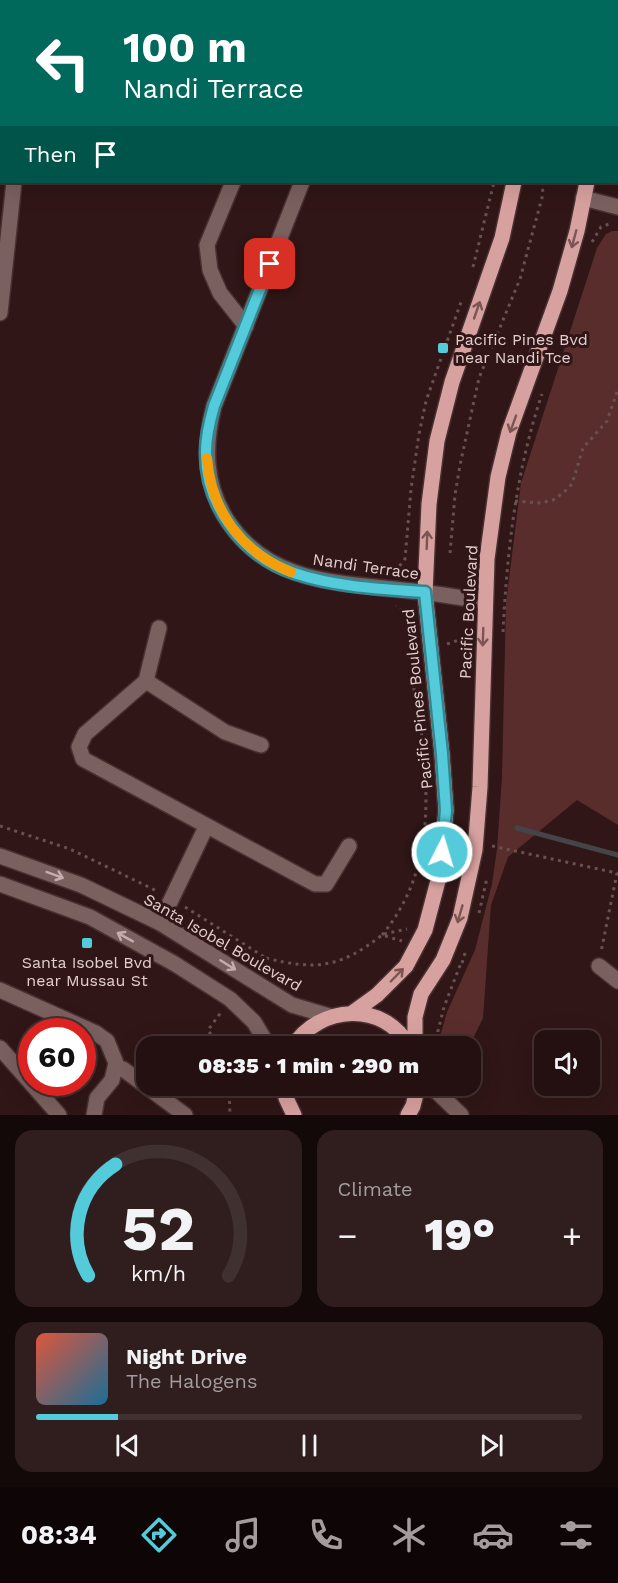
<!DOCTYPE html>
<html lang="en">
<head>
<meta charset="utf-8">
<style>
  :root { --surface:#241010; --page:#301e1e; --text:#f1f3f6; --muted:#a39d9f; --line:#413030; --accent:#53cbdb }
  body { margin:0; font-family:"Work Sans",sans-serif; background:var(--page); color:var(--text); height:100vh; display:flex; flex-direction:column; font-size:22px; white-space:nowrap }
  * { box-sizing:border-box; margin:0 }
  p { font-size:20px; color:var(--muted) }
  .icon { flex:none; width:33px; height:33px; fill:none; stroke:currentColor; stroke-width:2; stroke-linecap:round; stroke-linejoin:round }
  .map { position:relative; height:1115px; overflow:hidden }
  .sheet { display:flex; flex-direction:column; gap:15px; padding:15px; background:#140909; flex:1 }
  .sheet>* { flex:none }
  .top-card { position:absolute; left:0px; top:0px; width:618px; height:183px; box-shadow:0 6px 24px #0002,0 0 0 2px var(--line); background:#00695c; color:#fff; overflow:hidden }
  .fabs { position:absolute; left:534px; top:1030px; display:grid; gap:12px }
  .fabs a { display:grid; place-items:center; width:66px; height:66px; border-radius:12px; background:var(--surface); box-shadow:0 6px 24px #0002,0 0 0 2px var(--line); font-size:30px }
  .speed { position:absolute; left:18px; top:1018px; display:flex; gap:12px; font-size:30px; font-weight:700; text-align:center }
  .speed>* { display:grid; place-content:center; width:78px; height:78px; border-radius:50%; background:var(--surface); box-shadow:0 6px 24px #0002,0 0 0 2px var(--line); line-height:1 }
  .speed .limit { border:9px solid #d22; background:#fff; color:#111 }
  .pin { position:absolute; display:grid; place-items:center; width:51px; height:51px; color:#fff; margin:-26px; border-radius:12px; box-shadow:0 3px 9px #0006 }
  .me { position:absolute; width:66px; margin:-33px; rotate:5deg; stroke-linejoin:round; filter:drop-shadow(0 0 4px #0008) }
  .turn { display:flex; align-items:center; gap:21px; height:126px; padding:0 24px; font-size:27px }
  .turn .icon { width:78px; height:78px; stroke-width:2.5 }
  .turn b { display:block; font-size:42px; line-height:51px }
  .then { display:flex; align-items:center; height:57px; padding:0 24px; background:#0003; gap:12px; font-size:22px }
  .big { font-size:45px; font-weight:800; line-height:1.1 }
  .sheet .card { flex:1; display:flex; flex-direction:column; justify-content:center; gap:9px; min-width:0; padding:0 21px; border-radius:18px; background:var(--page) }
  .sheet .dial { align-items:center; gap:0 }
  .dial svg { height:156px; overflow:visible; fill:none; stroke:var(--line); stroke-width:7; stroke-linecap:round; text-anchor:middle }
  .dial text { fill:var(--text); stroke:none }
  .song { display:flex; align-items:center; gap:18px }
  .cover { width:72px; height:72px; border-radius:9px; background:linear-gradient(135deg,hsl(10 70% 55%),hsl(200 70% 35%)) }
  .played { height:6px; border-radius:3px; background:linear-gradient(90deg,var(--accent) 15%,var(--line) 15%) }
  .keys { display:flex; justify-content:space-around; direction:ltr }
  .heat { display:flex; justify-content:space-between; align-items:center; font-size:33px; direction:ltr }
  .sheet .tiles { flex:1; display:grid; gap:15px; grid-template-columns:1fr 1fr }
  .card:last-child { grid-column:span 2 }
  .trip { position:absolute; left:136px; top:1036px; width:345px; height:60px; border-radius:18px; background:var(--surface); box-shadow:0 6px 24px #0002,0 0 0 2px var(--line); font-weight:800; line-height:60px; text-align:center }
  .dock { display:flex; height:96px; justify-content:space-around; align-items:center; background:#0e0606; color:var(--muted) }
  .dock .icon { width:42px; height:42px }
  .dock .on { color:var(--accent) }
  .dock b { font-size:27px; color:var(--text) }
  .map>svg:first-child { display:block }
</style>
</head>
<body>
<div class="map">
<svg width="618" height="1115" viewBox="0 0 618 1115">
  <rect width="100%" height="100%" fill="#301616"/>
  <path fill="#5a2d2d" d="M612 231H618V825L577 800 508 857 491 905 483 1018 469 1047H440L441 1033 447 1012 475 950 492 884 497 849 502 777 506 603 521 483 597 248 606 234Z"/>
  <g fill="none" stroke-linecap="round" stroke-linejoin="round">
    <path stroke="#444548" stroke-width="5" d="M517 828 618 855"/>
    <g stroke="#493030" stroke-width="18">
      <path id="minor" d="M26 0V2
        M248 0V2
        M316 0V2
        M0 65H2
        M233 182 207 245 210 270 220 293 246 326
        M302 182 214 406C204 446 204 484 227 520 266 580 330 582 394 589 424 592 455 596 485 602
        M583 198 618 207
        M0 313 14 182
        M146 681 159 628
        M261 745 225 732 146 681 85 734 79 747 83 759 315 884H326L349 846
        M0 856 81 885 160 923 292 1005 329 1016
        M0 884 90 917 175 964 230 999 254 1022 269 1047
        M160 923 206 827
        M599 966 618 981
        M0 990 96 1033 107 1041 116 1063 112 1080 97 1098 94 1115
        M0 1048 59 1115
        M115 1068 123 1069 185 1115
        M431 1086 461 1115"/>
    </g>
    <g stroke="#493030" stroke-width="18">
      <path id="major" d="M523 0V2
        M594 0V2
        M352 1013 377 995 406 966 425 930 440 873 446 810 442 754 425 593 429 504 437 441 452 382 502 238 514 182
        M293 1047C318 1005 385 1000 409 1047
        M415 1047V1017L421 994 443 960 460 918 475 850 480 787 487 559 498 477 509 432 560 291 577 231 587 182
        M284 1086 286 1098 294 1115
        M408 1115 413 1106 418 1086"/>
    </g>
    <path stroke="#695151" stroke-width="3" stroke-dasharray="3 4.5" stroke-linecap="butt" d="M504 0 505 2
      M557 2V0
      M592 242 601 227 609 224 610 222
      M473 267 494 182
      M515 501 541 503 553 500 563 493 572 484 583 448 607 421 618 389
      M450 553 455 495 460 465 479 378 520 279 543 194 542 182
      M401 572 398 568 405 559 411 489 419 434 426 401 461 302
      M503 632C507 551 516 471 542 394
      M447 644 468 637
      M0 826 70 849 159 892
      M492 846 617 873 601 952
      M185 907 266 958 259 967
      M479 913 487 878
      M384 934 407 929
      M382 935C430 877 430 810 422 739 422 731 419 724 417 717 413 685 411 652 408 620L405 613 396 606
      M236 953 249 948
      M266 958C316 971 342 967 382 935L402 941
      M462 963 466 950
      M219 1047 208 1030 222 1011
      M437 1047 438 1031 444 1007 461 963
      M229 1086 230 1115"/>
    <use href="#minor" stroke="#7a605f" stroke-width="15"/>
    <use href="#major" stroke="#d7a19f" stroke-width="15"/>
  </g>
  <defs><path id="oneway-shaft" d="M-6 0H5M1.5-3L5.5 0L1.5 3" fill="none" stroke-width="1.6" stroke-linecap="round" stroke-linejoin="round" transform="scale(1.5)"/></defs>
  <g stroke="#7b5554">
    <use href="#oneway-shaft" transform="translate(574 239) rotate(105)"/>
    <use href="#oneway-shaft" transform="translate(477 310) rotate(-71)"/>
    <use href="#oneway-shaft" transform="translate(513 424) rotate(110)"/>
    <use href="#oneway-shaft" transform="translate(427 540) rotate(-88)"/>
    <use href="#oneway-shaft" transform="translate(483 637) rotate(92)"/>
    <use href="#oneway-shaft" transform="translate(460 914) rotate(106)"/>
    <use href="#oneway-shaft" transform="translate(397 975) rotate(-46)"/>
  </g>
  <g stroke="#c3aead">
    <use href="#oneway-shaft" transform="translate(55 875) rotate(20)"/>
    <use href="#oneway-shaft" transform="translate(125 937) rotate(-151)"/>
    <use href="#oneway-shaft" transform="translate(228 965) rotate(32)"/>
  </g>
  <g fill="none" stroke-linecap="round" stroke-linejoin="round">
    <g stroke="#36848e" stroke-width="15">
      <path id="route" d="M270 264 214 406C210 420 206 435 206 451 205 505 243 556 294 573 335 587 382 589 425 592L442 754 446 810 442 852"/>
    </g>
    <use href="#route" stroke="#53cbdb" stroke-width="10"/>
    <path stroke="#f59e0b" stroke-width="10" d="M207 458C211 511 242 552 291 572"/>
  </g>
  <g fill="#53cbdb" stroke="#301616" stroke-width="2">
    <rect x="437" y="342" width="12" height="12" rx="3"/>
    <rect x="81" y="937" width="12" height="12" rx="3"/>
  </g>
  <g text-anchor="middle" stroke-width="6" stroke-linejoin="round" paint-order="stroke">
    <g font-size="16" fill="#e2cfce" stroke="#301616" text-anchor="start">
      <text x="455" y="345">Pacific Pines Bvd<tspan x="455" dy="18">near Nandi Tce</tspan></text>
      <text x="87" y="968" text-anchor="middle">Santa Isobel Bvd<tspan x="87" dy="18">near Mussau St</tspan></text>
    </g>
    <g font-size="16" fill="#e2cfce" stroke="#301616">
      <text transform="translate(366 566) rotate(8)" y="6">Nandi Terrace</text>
      <text transform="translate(468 612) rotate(-87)" y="6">Pacific Boulevard</text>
      <text transform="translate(417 699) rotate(-96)" y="6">Pacific Pines Boulevard</text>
      <text transform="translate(223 942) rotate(30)" y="6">Santa Isobel Boulevard</text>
    </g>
  </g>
</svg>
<div class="fabs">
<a><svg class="icon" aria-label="sound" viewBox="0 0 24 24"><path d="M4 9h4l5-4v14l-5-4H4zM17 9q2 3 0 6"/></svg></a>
</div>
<div class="speed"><div class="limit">60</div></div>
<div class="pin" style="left:270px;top:264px;background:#d93025"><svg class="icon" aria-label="arrive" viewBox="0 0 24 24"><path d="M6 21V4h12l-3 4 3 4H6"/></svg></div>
<svg class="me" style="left:442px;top:852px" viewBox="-20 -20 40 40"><circle r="17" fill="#53cbdb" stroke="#fff" stroke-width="3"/><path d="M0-11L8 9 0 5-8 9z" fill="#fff"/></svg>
<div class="trip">08:35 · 1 min · 290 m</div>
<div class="top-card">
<div class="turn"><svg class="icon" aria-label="left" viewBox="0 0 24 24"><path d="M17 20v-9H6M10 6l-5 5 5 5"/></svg><div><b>100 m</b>Nandi Terrace</div></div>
<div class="then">Then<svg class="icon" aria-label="arrive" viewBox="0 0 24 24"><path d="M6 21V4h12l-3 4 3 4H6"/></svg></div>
</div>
</div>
<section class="sheet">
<div class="tiles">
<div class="card dial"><svg viewBox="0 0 100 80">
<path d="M14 69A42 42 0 1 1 86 69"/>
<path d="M14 69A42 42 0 0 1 28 12" stroke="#53cbdb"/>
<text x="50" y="56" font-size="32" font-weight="700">52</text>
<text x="50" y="72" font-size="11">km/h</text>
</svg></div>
<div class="card"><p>Climate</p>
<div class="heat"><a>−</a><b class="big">19°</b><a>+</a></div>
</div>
<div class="card">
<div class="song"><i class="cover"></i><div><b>Night Drive</b><p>The Halogens</p></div></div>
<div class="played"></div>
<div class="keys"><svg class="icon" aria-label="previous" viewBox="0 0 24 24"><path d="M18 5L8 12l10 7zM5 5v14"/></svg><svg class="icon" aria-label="pause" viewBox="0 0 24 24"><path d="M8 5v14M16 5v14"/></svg><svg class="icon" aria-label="next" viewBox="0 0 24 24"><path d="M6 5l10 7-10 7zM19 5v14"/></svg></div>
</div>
</div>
</section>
<nav class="dock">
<b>08:34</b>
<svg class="icon on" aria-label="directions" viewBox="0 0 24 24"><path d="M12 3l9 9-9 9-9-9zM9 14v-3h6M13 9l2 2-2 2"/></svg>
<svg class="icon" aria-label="music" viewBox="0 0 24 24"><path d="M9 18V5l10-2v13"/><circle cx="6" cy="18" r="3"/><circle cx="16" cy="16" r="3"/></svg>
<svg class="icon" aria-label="phone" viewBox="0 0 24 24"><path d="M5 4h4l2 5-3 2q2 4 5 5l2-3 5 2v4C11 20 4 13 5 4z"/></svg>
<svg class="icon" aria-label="climate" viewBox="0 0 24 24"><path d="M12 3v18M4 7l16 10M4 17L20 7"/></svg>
<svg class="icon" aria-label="car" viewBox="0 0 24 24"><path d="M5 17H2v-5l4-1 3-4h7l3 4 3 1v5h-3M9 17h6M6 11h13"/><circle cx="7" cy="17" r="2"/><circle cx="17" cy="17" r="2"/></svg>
<svg class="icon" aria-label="filters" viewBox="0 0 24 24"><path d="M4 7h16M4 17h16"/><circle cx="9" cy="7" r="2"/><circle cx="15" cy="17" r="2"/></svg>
</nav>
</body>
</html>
